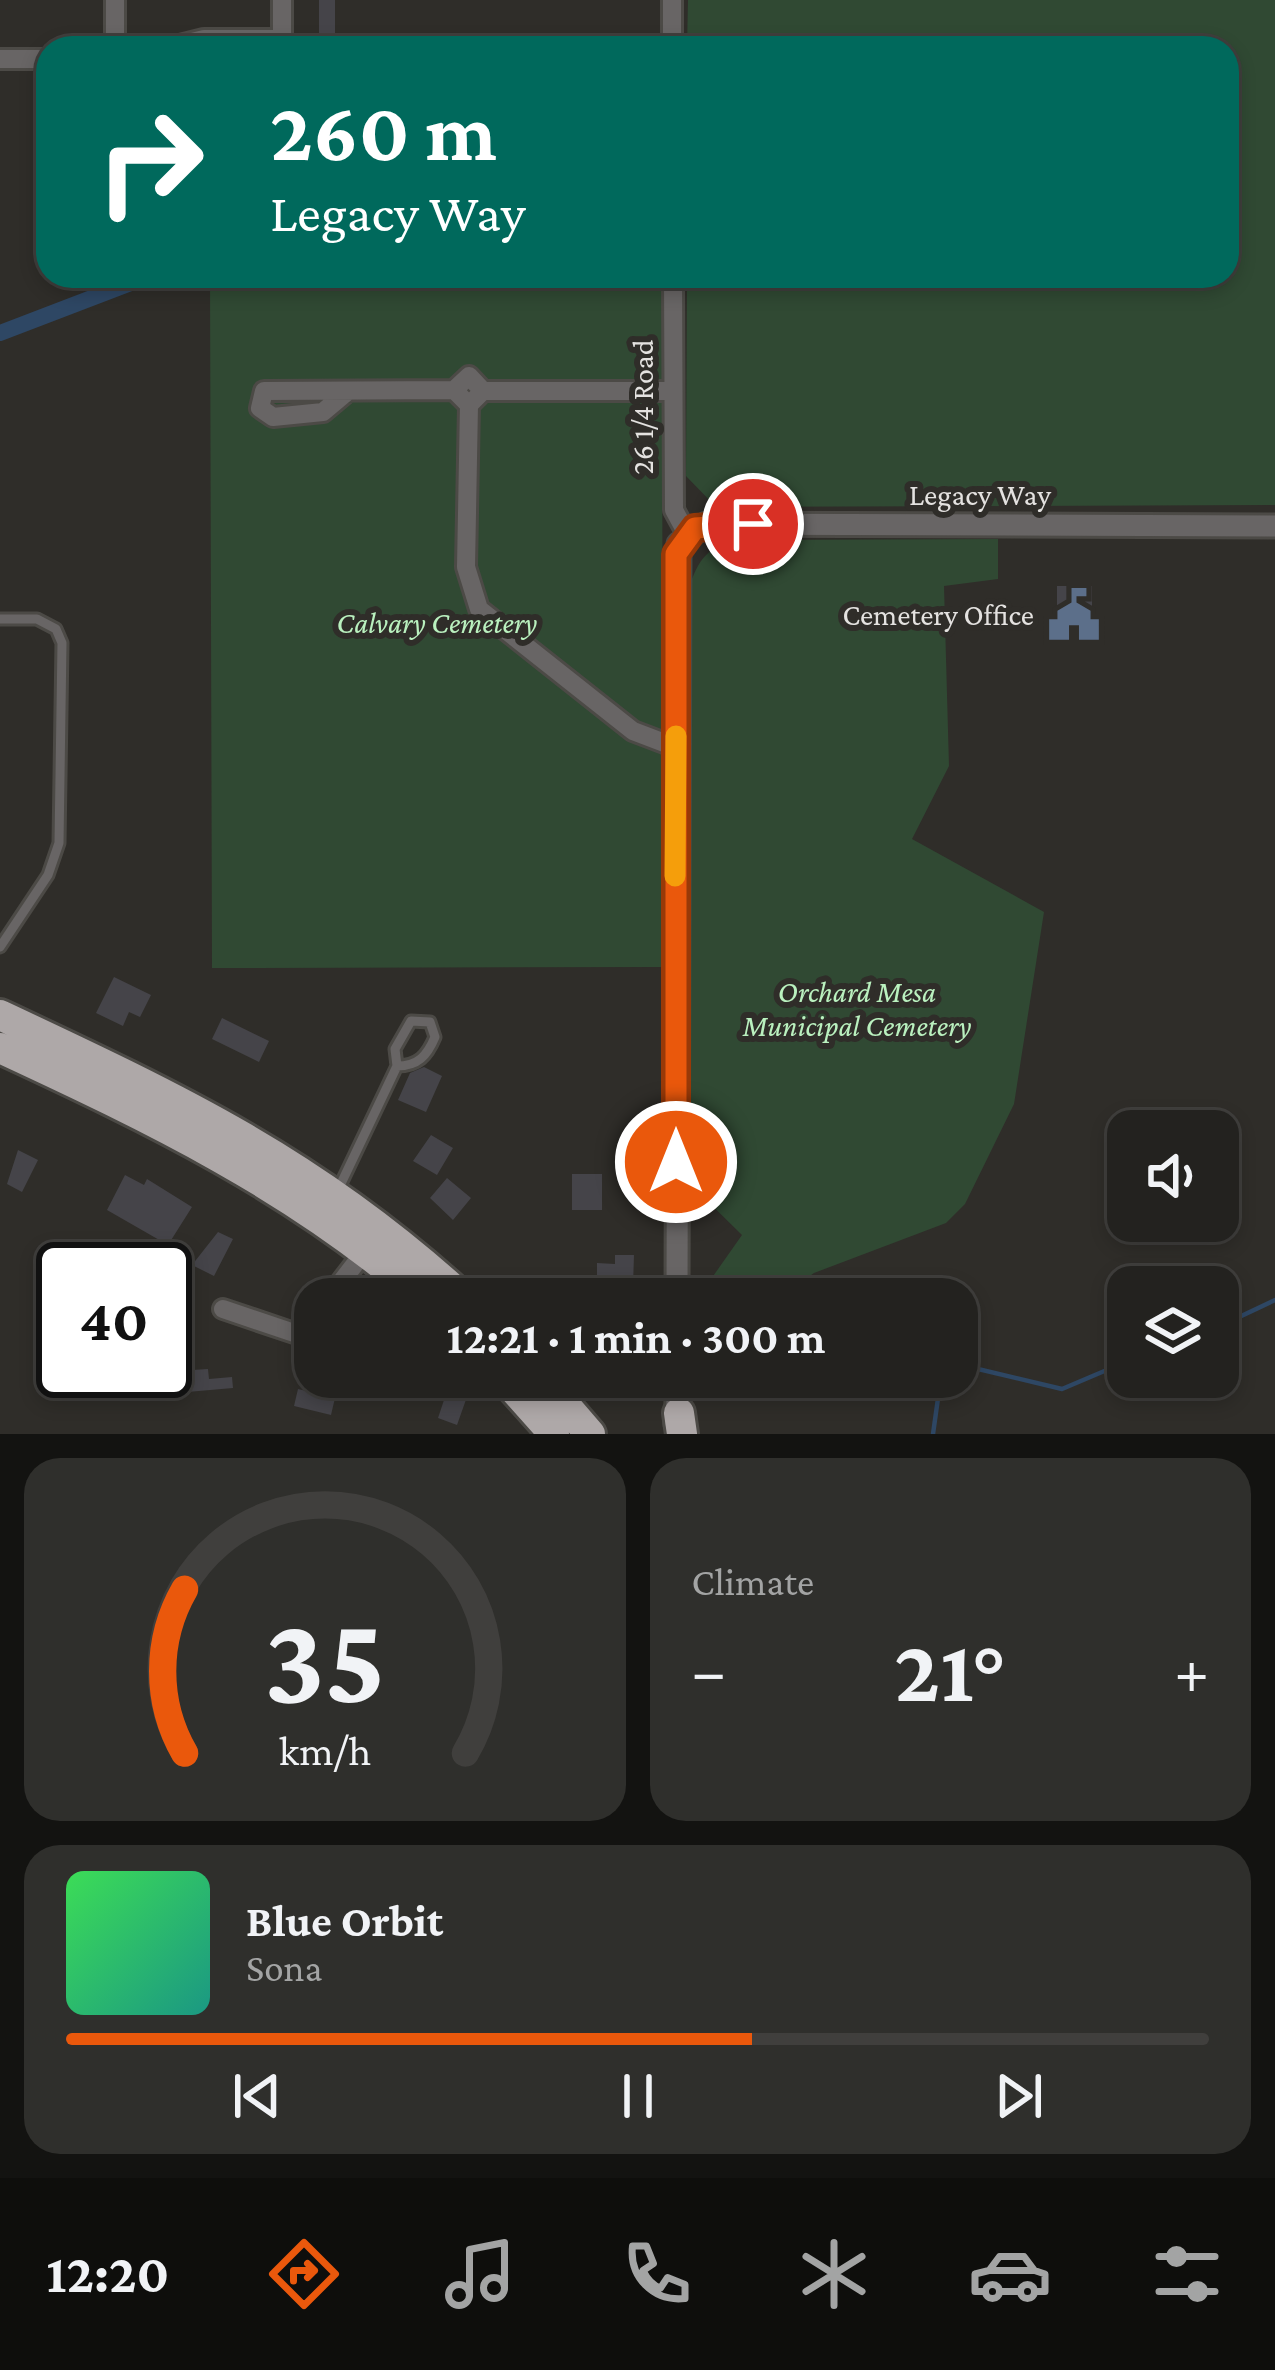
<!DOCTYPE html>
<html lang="en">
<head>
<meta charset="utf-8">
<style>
  :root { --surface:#23221f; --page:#2f2f2c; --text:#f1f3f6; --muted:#a3a4a4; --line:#403f3d; --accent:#ea580c }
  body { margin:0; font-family:"Crimson Pro",serif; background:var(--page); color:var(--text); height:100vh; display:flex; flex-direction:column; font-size:45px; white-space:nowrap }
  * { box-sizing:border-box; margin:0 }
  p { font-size:39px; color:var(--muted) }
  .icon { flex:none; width:66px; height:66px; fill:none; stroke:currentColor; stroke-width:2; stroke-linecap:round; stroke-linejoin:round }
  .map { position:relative; height:1434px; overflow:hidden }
  .sheet { display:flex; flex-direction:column; gap:24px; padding:24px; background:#131311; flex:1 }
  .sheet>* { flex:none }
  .banner { position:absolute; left:36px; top:36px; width:1203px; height:252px; border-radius:36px; box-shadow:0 6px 18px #0003,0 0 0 3px var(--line); background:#00695c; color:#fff; overflow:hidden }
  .fabs { position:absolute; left:1107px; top:1110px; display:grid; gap:24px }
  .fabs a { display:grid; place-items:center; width:132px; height:132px; border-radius:24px; background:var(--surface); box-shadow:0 6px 18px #0003,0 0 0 3px var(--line); font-size:60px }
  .speed { position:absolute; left:36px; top:1242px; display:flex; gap:24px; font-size:60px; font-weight:700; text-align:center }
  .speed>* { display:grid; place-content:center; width:156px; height:156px; border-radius:50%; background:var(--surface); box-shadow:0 6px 18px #0003,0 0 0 3px var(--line); line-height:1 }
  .speed .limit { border:6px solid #111; border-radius:18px; background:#fff; color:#111 }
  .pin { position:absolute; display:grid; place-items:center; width:102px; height:102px; color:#fff; margin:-51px; border:6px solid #fff; border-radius:50%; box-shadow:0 3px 12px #0007 }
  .me { position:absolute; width:132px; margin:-66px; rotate:0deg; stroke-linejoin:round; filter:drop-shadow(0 0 9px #0008) }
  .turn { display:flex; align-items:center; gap:42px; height:252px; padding:0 36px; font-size:54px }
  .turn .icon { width:156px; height:156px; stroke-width:2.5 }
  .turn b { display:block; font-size:84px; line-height:102px }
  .big { font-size:90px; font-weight:700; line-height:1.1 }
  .sheet .card { flex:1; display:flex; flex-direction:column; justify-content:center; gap:18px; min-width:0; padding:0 42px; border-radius:36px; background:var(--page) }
  .sheet .dial { align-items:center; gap:0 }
  .dial svg { height:312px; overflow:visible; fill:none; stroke:var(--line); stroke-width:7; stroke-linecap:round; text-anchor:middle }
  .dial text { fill:var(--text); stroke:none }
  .song { display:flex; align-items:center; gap:36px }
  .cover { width:144px; height:144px; border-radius:18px; background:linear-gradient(135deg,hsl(130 70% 55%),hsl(170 70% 35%)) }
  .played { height:12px; border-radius:6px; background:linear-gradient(90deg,var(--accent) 60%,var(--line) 60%) }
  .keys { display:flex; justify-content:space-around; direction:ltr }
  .heat { display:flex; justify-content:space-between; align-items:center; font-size:66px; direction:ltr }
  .sheet .tiles { flex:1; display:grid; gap:24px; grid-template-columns:1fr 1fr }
  .card:last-child { grid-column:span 2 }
  .trip { position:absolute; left:294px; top:1278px; width:684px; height:120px; border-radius:36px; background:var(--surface); box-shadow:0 6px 18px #0003,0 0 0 3px var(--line); font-weight:700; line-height:120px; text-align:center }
  .menu { display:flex; height:192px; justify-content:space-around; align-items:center; background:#0e0e0c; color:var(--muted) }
  .menu .icon { width:84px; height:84px }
  .menu .active { color:var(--accent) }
  .menu b { font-size:54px; color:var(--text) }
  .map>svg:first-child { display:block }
</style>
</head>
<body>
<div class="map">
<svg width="1275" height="1434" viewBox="0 0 1275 1434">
  <rect width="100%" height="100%" fill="#2f2d29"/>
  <path fill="#304933" d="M688 0H1275V505L716 507 686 476 687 276H1227V48H687Z
    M662 277 663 967 212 968 210 279Z
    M998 539V579L944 586 949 766 912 839 1044 912 1014 1104 965 1204 946 1223 814 1273 777 1299H697L742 1235 686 1180 688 591C698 559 708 544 743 540Z"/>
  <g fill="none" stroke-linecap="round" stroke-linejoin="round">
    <path stroke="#2e4764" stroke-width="4.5" d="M1218 1327 1275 1300
      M957 1364 1062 1389 1128 1361
      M933 1434 941 1377"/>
    <path stroke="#2e4764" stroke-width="16" d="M0 333 149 276"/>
  </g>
  <path fill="#454449" d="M319 0H335V40H319Z
    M1057 586H1092V644H1057Z
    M114 977 151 995 140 1017 129 1012 123 1026 96 1013Z
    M222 1018 269 1041 259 1062 212 1039Z
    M424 1067 442 1076 426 1112 398 1100 410 1073Z
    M431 1135 453 1148 437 1175 413 1161Z
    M18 1150 38 1160 22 1192 7 1184Z
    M572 1174H602V1210H572Z
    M125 1175 144 1185 147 1179 192 1207 168 1245 107 1210Z
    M447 1178 471 1198 453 1220 430 1198Z
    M218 1232 233 1239 214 1276 192 1265Z
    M615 1255H634L633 1286H647L646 1299H604V1289H597V1263L615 1264Z
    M192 1361V1370L208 1369 209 1379 232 1377 233 1388 176 1393 175 1363Z
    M436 1381 468 1394 457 1425 438 1418 444 1400 431 1396Z
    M298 1389 335 1398 331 1415 294 1406Z"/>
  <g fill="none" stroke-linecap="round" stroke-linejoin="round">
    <g stroke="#4c4a46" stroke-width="15">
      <path id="service" d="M0 619H37L56 629 62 643 59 843 48 875 0 947
        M337 1192 397 1066 395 1049 411 1021 430 1022 435 1037C427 1056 418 1066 397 1066"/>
    </g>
    <g stroke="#4c4a46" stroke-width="24">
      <path id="minor" d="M282 0V48
        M672 0V48
        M115 48V0
        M168 48 204 39H282
        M0 59H48
        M673 276 674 510 687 534
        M348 391 323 412 273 417 260 408 264 391 454 390
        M483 391H673
        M469 405 454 390 469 376 483 391 469 405 466 567 479 609 633 731 675 747
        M328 1299 365 1251 371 1252
        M223 1309 300 1335 315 1321"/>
    </g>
    <g stroke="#4c4a46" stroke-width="27">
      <path id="tertiary" d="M677 1299 679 544 706 524 1275 526
        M676 1424 678 1377"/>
    </g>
    <g stroke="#4c4a46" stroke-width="36">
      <path id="trunk" d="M0 1015C179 1099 316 1163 464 1299
        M0 1048C151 1118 297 1188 423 1299
        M503 1377 554 1434
        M541 1377 590 1434
        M679 1413 682 1434"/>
    </g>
    <use href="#service" stroke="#686565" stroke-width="9"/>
    <use href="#minor" stroke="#686565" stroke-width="18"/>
    <use href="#tertiary" stroke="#686565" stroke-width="21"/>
    <use href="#trunk" stroke="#aea8a8" stroke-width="30"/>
  </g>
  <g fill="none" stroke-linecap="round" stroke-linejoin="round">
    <g stroke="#983908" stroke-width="30">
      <path id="route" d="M676 1162V554L695 528 753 524"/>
    </g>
    <use href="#route" stroke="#ea580c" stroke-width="21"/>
    <path stroke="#f59e0b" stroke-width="21" d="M675 876 676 736"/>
  </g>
  <defs>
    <g id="civic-bare" transform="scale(4.14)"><path d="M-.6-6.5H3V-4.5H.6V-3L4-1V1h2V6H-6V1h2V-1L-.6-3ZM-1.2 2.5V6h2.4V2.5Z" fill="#5c6f8a" stroke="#2f2d29" stroke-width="2.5" paint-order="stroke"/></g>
  </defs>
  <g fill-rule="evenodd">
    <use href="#civic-bare" x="1074" y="615"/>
  </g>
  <g text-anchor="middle" stroke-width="12" stroke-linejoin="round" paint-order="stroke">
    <g font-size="30" fill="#e4e2e0" stroke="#2f2d29">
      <text transform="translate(643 407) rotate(-90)" y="10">26 1/4 Road</text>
      <text x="980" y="505">Legacy Way</text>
    </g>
    <g font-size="30" fill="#e4e2e0" stroke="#2f2d29" text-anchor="end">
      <text x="1034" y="625">Cemetery Office</text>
    </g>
    <g font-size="30" font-style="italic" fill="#baf1bf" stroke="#2f2d29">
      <text x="437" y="633">Calvary Cemetery</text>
      <text x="857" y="1002">Orchard Mesa<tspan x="857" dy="34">Municipal Cemetery</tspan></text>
    </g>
  </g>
</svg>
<div class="fabs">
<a><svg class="icon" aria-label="sound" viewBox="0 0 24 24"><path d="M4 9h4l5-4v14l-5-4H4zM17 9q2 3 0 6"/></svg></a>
<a><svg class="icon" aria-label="layers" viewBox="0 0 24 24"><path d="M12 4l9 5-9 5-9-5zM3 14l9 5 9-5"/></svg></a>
</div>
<div class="speed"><div class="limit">40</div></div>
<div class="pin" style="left:753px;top:524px;background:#d93025"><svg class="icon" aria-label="arrive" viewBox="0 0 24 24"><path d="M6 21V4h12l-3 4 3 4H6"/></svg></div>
<svg class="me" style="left:676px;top:1162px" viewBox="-20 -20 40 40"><circle r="17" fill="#ea580c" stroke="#fff" stroke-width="3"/><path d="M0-11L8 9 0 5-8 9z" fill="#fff"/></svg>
<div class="trip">12:21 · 1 min · 300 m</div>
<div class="banner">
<div class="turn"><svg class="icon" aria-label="right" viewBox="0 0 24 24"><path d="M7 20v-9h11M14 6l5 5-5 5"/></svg><div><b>260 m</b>Legacy Way</div></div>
</div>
</div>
<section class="sheet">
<div class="tiles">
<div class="card dial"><svg viewBox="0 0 100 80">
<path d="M14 69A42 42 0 1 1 86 69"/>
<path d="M14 69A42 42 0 0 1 14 27" stroke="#ea580c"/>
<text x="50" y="56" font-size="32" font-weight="700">35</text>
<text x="50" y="72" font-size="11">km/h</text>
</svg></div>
<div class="card"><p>Climate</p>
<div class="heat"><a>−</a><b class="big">21°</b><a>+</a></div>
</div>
<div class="card">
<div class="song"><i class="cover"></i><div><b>Blue Orbit</b><p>Sona</p></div></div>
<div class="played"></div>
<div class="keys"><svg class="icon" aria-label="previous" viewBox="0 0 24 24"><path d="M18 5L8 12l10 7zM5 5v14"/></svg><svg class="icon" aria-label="pause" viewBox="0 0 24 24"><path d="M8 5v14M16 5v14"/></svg><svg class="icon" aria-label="next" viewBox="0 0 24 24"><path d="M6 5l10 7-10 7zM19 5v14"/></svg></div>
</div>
</div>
</section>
<nav class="menu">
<b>12:20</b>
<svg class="icon active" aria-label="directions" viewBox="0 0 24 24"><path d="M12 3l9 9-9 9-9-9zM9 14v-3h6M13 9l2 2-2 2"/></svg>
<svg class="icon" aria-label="music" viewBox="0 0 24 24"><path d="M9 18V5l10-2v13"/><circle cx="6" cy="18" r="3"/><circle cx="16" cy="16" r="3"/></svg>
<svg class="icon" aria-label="phone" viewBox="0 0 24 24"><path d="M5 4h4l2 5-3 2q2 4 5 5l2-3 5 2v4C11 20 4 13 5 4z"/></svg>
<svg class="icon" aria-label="climate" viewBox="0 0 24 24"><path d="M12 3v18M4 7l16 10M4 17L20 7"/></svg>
<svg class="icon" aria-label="car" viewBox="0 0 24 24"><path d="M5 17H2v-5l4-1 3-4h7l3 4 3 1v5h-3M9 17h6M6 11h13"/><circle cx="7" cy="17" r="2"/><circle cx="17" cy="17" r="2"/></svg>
<svg class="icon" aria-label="filters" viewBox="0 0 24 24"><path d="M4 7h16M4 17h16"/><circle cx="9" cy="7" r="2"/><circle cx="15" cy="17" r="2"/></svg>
</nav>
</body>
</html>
